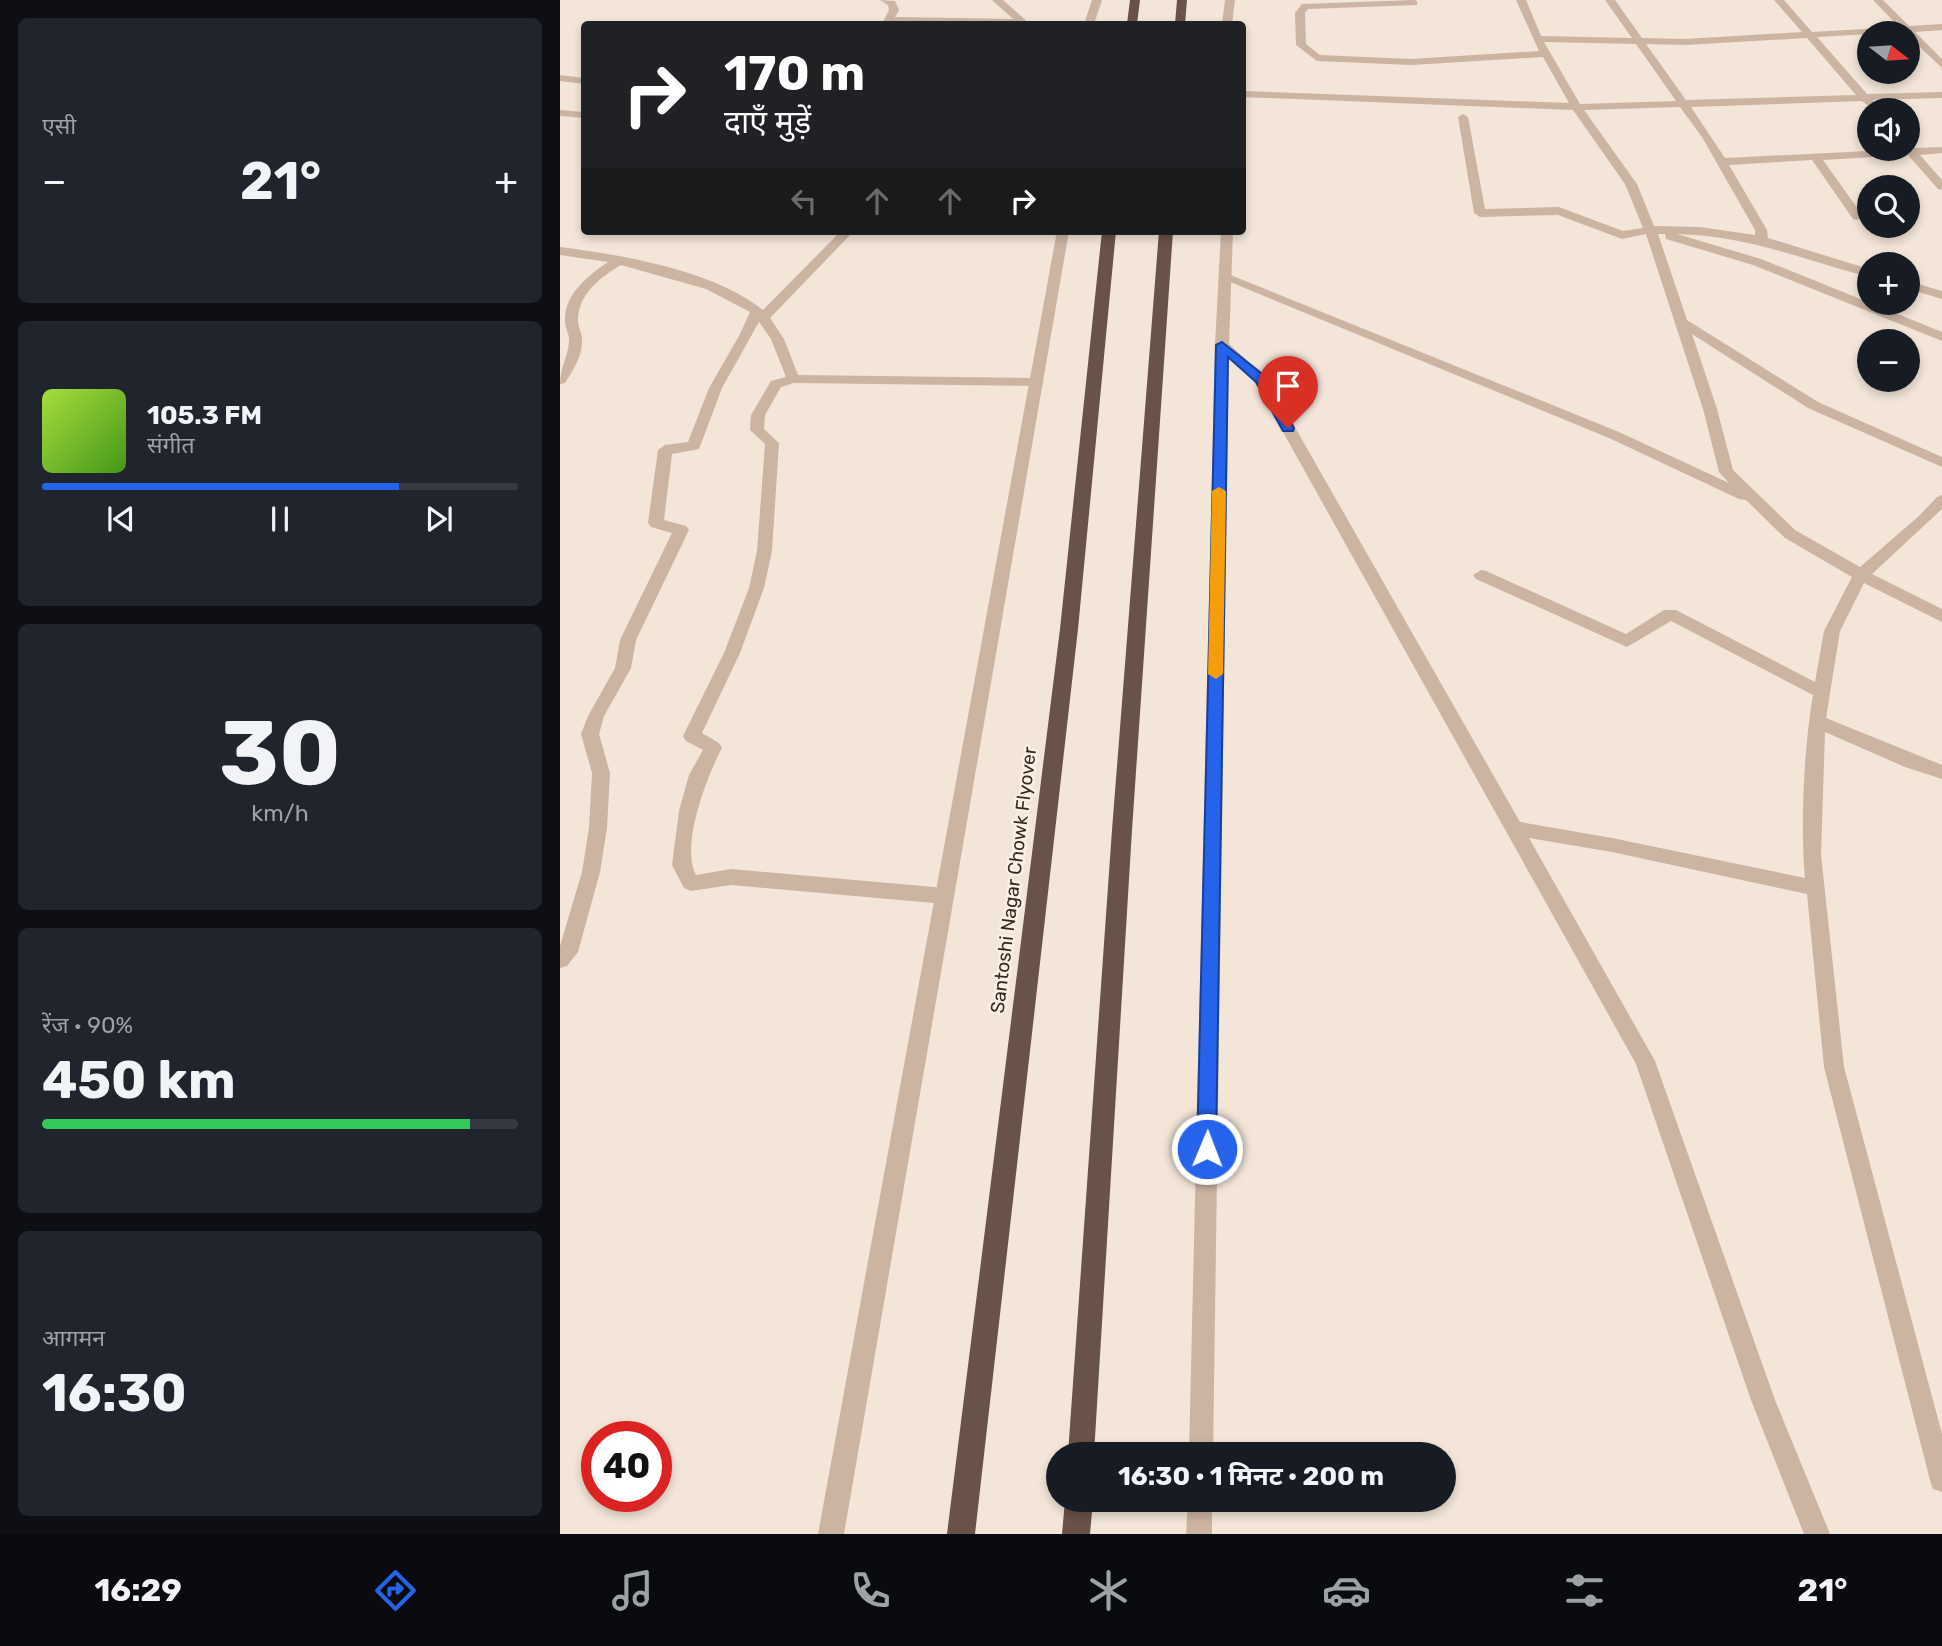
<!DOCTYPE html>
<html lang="hi">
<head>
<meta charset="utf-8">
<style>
  :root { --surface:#171b24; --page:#20242c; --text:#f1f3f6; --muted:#9ea1a6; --line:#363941; --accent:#2563eb }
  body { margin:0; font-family:Rubik,"Noto Sans Devanagari",sans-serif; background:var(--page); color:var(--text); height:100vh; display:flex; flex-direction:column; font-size:26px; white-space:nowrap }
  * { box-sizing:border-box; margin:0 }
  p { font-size:23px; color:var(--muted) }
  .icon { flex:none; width:38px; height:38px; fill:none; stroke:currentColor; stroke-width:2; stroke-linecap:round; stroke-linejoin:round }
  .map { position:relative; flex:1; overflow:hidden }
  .sheet { display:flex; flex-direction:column; gap:18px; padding:18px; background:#0d0f14; width:560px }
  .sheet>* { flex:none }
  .guide { position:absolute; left:21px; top:21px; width:665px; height:214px; border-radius:7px; box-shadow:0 4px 10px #0003; background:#202124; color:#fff; overflow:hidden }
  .needle { width:46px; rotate:107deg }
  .fabs { position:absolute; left:1297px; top:21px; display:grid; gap:14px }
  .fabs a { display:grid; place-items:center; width:63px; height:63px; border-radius:50%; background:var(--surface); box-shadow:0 4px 10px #0003; font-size:35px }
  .speed { position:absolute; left:21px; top:1421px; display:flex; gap:14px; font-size:35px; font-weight:700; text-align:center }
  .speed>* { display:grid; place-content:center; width:91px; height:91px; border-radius:50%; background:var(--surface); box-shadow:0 4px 10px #0003; line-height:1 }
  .speed .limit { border:10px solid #d22; background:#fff; color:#111 }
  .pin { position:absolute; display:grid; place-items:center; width:60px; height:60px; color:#fff; margin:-72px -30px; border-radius:50% 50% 50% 0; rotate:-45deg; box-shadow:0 0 7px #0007 }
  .pin .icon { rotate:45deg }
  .me { position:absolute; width:77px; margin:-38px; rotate:1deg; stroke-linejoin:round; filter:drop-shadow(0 0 5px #0008) }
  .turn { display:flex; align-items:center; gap:24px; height:147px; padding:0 28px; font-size:32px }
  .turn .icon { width:91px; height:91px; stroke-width:2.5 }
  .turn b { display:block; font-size:49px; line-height:60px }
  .lanes { display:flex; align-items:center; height:66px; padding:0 28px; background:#0003; justify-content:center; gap:35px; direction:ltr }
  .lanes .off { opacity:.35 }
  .big { font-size:52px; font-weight:700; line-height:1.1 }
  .sheet .tile { flex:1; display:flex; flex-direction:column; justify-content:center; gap:10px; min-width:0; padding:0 24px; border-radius:10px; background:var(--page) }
  .sheet .dial { align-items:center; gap:0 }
  .dial b { font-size:91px; line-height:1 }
  .song { display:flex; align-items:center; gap:21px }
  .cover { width:84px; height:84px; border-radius:10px; background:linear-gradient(135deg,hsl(80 70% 55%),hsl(100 70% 35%)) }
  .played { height:7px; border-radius:4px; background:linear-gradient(90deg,var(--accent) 75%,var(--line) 75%) }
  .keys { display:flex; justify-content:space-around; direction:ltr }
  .heat { display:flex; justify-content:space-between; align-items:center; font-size:38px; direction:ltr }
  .charge { height:10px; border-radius:5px; background:linear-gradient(90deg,#34c759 90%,var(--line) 0) }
  .trip { position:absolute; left:486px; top:1442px; width:410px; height:70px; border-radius:35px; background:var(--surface); box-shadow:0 4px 10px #0003; font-weight:700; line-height:70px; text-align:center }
  .dock { display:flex; height:112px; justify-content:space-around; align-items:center; background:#090b0e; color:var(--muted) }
  .dock .icon { width:49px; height:49px }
  .dock .active { color:var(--accent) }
  .dock b { font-size:32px; color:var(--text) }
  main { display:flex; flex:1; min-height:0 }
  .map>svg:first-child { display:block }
</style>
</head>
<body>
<main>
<section class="sheet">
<div class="tile"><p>एसी</p>
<div class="heat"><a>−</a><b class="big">21°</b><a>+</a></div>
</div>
<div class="tile">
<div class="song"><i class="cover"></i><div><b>105.3 FM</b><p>संगीत</p></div></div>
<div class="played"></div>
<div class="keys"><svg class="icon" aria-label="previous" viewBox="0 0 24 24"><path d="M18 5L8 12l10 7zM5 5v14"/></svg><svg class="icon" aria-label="pause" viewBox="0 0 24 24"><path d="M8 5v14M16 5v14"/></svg><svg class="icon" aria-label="next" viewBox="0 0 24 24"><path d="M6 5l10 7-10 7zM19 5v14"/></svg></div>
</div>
<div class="tile dial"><b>30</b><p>km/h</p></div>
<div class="tile"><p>रेंज · 90%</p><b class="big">450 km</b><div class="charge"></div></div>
<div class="tile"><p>आगमन</p><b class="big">16:30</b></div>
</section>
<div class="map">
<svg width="1382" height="1534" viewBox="0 0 1382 1534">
  <rect width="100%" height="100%" fill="#f3e5d8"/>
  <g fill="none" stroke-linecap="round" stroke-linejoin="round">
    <path fill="#ccb4a3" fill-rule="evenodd" d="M320 0 335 1 339 10 335 17 453 19 432 0H443L470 24H322L329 10 328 5Z
      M956 0H966L981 36 1072 38 1045 0H1055L1082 38 1125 39 1242 32 1214 0H1224L1252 32 1339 27 1313 0H1323L1349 26 1382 24V30L1355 32 1382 59V68L1344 32 1257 37 1307 94 1382 92V98L1313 100 1316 105 1311 108 1302 101 1131 107 1165 158 1348 149V145L1354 148 1382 147V153L1360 155 1382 180V190L1378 189 1348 155 1263 160 1303 216 1297 220 1293 219 1252 160 1169 165 1207 230 1208 238 1309 269V277C1241 259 1189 236 1117 234L1201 259 1382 332V341L1193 265 1106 239 1105 234H1098L1127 320 1258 402 1382 457V467L1248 408 1132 334 1157 409 1173 470 1235 530 1300 567 1359 516 1377 497 1382 495V509L1312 574 1382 609V622L1304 583 1280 631 1266 718 1382 765V779L1345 767 1265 732 1261 855 1284 1067 1382 1434V1492L1373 1489 1370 1480 1264 1067 1247 894 1052 852 969 838 1095 1061 1215 1400 1270 1534H1244L1191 1400 1076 1064 695 382 655 345 662 341 667 342 708 380 960 822 1052 838 1245 878C1240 825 1244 748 1253 695L1111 621 1067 647 916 579 913 575 921 570 926 571 1066 634 1104 610H1116L1255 682 1264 631 1292 577 1225 538 1186 500 1179 499 1049 438 658 277 664 273 668 274 1059 432 1169 483 1159 472 1143 409 1086 234 1062 239 998 215 920 217 914 213 898 117 903 114 908 117 925 209 999 207 1063 231 1083 228 1065 184 1013 110 682 97V91L1009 103 983 57 851 65 757 61 736 45 735 13 742 4 854 0 857 1V5L748 9 745 13 746 44 760 55 851 59 979 51ZM1247 38 1296 95 1126 100 1086 44 1125 45ZM984 42 1076 44 1116 101 1020 104ZM1120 107 1142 137 1195 230V235L1140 227 1094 226 1077 184 1024 110Z
      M0 75 24 78V84L0 81Z
      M0 110 24 112V118L0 116Z
      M281 231H294L210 318 224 339 238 375 477 378 484 382 477 386 234 383 221 387 205 415 204 429 219 443 212 551 204 588 180 653 142 733 159 743 162 748C147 776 120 846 136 875L171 869 385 888 392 890 394 896 392 902 385 904 171 885 131 891 124 888 112 865 119 811 129 775 143 750 126 741 123 736 164 653 189 588 197 551 205 444 190 430 191 415 211 381 226 377 211 339 199 322 162 388 139 449 112 454 104 520 126 526 129 530 76 640 71 668 44 716 39 734 50 773 47 828 40 872 18 952 7 966 0 968V946L22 872 29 828 32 773 21 734 28 716 55 668 60 640 112 533 91 527 88 523 98 450 105 445 128 442 149 388 179 336 190 312 146 289 61 265C41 277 18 294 18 320 18 328 23 334 22 342 22 356 13 371 5 383L0 384C0 367 8 357 9 342 10 335 5 328 5 321 4 294 29 275 48 262L0 255V247C62 255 153 270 203 310Z
      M1348 281 1382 291V299L1348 289Z"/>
    <path fill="#ccb4a3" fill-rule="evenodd" d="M532 0H542L534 24H524Z
      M665 0H675L672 24H662Z
      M497 231H509L284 1534H258Z
      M661 231H673L669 345 653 1454H629L655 345Z
      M628 1500H652V1534H626Z"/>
    <path fill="#695248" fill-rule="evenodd" d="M570 0H580L577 24H567Z
      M617 0H627L625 24H615Z
      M653 21H667L672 24H648Z
      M542 231H556L518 629 415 1534H387L500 629Z
      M599 231H613L572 830 534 1454H508L552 830Z
      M505 1500H533L530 1534H502Z"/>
  </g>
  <path fill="#2563eb" stroke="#184099" stroke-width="2" d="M662 342 706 377 734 428 733 431H723L696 382 668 357 656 1149 654 1156 647 1159 640 1156 637 1149 656 345Z"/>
  <path fill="#f59e0b" d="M659 487 666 491 663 674 656 679 648 674 652 491Z"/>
  <g text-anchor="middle" stroke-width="5" stroke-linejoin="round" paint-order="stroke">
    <g font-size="19" fill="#362a25" stroke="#fbf0e4">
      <text transform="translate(453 880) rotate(-83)" y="7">Santoshi Nagar Chowk Flyover</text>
    </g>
  </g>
</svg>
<div class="fabs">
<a><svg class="needle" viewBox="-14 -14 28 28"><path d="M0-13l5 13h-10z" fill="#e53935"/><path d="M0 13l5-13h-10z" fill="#9ea1a6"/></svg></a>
<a><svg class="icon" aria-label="sound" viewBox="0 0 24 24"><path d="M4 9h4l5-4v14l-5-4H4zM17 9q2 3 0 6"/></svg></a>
<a><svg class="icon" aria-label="search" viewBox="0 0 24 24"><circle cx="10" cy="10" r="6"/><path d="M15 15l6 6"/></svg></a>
<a>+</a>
<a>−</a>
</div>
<div class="speed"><div class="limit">40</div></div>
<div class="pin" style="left:728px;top:428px;background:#d93025"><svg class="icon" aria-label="arrive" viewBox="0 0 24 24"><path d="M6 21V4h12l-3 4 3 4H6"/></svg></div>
<svg class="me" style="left:647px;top:1149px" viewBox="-20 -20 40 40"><circle r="17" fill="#2563eb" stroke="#fff" stroke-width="3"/><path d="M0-11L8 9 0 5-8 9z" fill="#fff"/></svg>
<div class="trip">16:30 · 1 मिनट · 200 m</div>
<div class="guide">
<div class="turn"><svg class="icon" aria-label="right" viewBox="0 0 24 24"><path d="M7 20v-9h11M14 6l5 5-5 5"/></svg><div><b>170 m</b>दाएँ मुड़ें</div></div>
<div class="lanes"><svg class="icon off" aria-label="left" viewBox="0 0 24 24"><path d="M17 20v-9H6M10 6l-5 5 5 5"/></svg><svg class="icon off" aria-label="ahead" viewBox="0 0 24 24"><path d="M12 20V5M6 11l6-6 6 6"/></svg><svg class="icon off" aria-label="ahead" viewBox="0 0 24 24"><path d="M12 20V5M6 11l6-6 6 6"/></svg><svg class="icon" aria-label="right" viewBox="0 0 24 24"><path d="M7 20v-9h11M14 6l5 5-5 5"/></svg></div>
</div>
</div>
</main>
<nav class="dock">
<b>16:29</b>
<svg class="icon active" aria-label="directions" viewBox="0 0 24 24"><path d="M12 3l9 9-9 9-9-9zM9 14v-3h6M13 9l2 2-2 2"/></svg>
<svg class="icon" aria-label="music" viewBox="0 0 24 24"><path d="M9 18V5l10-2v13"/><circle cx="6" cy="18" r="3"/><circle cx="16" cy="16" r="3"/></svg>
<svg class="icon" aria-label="phone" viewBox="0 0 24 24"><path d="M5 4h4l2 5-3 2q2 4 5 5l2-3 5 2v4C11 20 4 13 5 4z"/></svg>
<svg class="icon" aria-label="climate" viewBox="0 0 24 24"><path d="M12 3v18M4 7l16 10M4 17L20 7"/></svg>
<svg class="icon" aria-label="car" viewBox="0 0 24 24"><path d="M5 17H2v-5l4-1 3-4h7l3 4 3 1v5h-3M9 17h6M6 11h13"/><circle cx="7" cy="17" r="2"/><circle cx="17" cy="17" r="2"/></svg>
<svg class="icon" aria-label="filters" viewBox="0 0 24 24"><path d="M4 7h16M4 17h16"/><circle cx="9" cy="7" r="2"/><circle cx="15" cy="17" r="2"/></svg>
<b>21°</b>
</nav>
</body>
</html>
